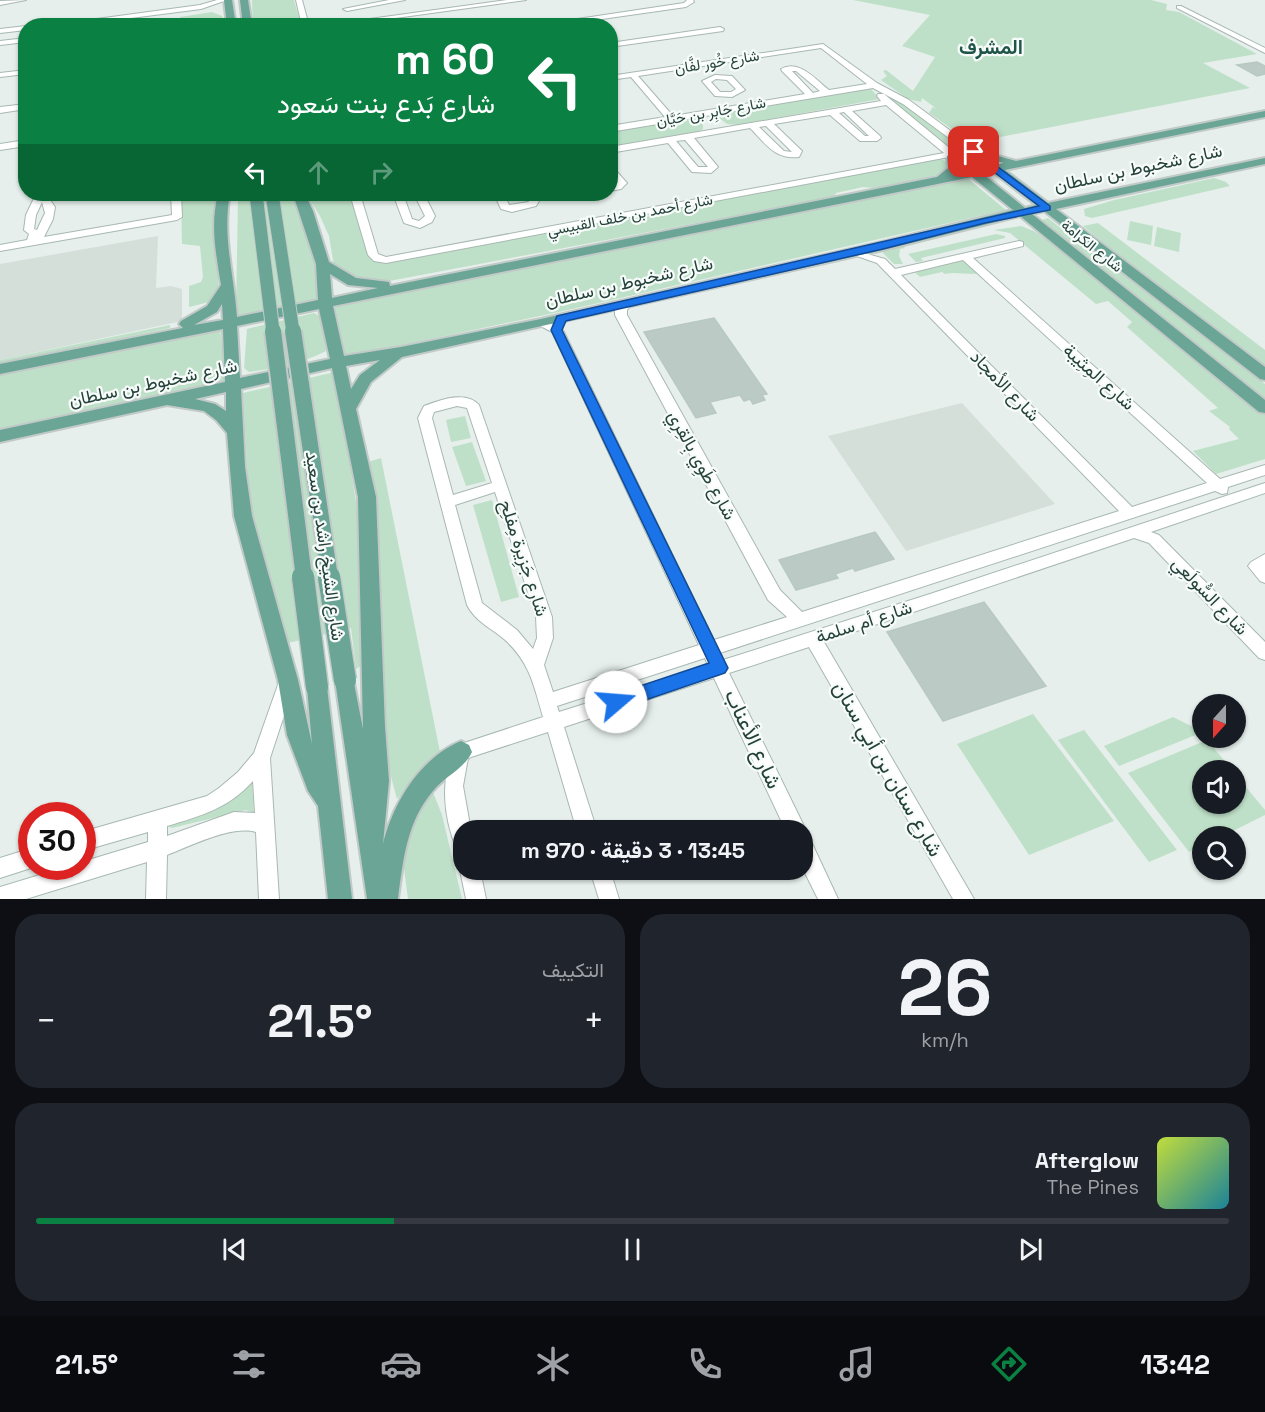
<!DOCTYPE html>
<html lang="ar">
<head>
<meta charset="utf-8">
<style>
  :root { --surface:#171b24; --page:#20242c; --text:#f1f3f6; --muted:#9ea1a6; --line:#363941; --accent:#0b8043 }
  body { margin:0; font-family:"Space Grotesk",Vazirmatn,sans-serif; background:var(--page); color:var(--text); direction:rtl; height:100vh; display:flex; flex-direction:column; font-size:22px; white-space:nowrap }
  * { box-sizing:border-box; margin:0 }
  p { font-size:20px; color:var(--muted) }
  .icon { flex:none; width:33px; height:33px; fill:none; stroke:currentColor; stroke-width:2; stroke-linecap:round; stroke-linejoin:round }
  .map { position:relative; height:899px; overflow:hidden; direction:ltr }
  .drawer { display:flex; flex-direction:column; gap:15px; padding:15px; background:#0d0f14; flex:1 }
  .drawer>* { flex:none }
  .banner { position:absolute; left:18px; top:18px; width:600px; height:183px; border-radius:24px; box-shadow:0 2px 4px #0004; direction:rtl; background:#0b8043; color:#fff; overflow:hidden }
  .needle { width:39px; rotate:201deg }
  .buttons { position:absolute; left:1192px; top:694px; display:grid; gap:12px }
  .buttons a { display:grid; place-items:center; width:54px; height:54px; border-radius:50%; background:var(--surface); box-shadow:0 2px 4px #0004; font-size:30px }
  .speed { position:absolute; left:18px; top:802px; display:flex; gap:12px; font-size:30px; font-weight:700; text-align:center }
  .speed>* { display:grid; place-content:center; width:78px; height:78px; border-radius:50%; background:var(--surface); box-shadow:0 2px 4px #0004; line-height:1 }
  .speed .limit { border:9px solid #d22; background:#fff; color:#111 }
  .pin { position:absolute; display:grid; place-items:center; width:51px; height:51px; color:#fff; margin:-26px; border-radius:12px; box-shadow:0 3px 9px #0006 }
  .me { position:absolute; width:66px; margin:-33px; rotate:72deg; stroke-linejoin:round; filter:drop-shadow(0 0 4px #0008) }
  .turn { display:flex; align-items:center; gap:21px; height:126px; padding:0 24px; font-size:27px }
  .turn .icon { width:78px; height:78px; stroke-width:2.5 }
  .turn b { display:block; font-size:42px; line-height:51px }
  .lanes { display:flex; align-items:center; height:57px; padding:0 24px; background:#0003; justify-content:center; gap:30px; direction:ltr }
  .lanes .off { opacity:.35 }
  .big { font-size:45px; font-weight:700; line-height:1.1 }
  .drawer .widget { flex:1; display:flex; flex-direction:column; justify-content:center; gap:9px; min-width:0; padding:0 21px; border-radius:24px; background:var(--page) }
  .drawer .dial { align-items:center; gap:0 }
  .dial b { font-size:78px; line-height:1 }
  .song { display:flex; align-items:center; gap:18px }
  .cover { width:72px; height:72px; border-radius:9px; background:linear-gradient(135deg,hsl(70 70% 55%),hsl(190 70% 35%)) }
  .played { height:6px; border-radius:3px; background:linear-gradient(90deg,var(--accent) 30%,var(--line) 30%) }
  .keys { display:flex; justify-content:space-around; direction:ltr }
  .heat { display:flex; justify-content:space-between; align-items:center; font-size:33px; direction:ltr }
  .drawer .tiles { flex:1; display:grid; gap:15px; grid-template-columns:1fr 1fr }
  .widget:last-child { grid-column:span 2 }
  .trip { position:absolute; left:453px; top:820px; width:360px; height:60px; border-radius:24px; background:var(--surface); box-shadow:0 2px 4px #0004; font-weight:700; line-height:60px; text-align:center; direction:rtl }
  .menu { display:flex; height:96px; justify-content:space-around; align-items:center; background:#090b0e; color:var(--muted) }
  .menu .icon { width:42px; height:42px }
  .menu .selected { color:var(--accent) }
  .menu b { font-size:27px; color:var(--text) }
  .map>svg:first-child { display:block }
</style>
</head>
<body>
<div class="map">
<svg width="1265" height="899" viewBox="0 0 1265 899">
  <rect width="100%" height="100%" fill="#e6efeb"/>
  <path fill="#d4dfda" d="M158 236 156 288 171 286 182 289V321L0 360V264Z
    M962 403 1055 504 906 551 828 436Z"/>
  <path fill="#bfe0c8" d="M252 0H294L301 25H253Z
    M853 0H1151L1167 4 1166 10 1179 12 1257 54 1203 63 1250 88 980 141 1000 158 992 157 929 113 933 107 937 109 922 98 921 102 908 99 881 80 887 76 883 71 886 70 913 91 935 57 902 46 930 15Z
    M212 12 222 16 223 25H178L180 17Z
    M863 88 871 89 880 99 738 125 727 124 718 117 720 113Z
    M890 94 985 162V165H975L926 131 885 95Z
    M686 118 699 120 703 125V129L698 132 611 147V131Z
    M936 159C944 159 947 161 950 169L947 173 874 188 863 187 836 193 834 197 384 282 358 280 334 266 329 236 320 216 306 194H350L369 256 373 261 386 263Z
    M966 177 1006 210 559 312 346 357 335 306Z
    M1214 178 1226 182 1230 186 1092 218 1085 216 1084 209 1114 200Z
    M181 194H218L215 235 219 293 213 301 189 307V286L201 282 203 277 200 246 182 244Z
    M238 194H292C310 225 316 265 322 300L236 317Z
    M1048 218 1096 256 1143 288 1265 384V400L1039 221Z
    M1130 221 1153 226 1151 245 1127 240Z
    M1098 223 1265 350V368L1153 283 1083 226Z
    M1021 226 1034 231 1066 253 1265 415V459L1216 474 1193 451 1239 439 1229 429 1230 427 1209 411 1218 408 1127 327 1132 322 1108 301 1096 304 1010 233 994 230Z
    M980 227 902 245 905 248 900 249 899 256 903 264H894L883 253V249L889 246Z
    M1157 227 1181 233 1179 252 1154 246Z
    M996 234 1005 236V238L921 258 923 261 916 262 908 254Z
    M963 259 981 273C969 276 958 271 945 274L942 272 920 277 911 269Z
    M314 313 321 317 326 351C303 363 274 369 249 372L244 368 247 329Z
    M170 325V328L0 364V360Z
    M220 328 226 380 0 429V374Z
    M335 372 357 508 363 563 362 665 356 669 351 628 288 643 250 518 243 393Z
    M465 416 471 438 451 442 446 420Z
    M472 442 486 481 466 486 452 447Z
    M381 458 440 752 397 799 382 743 365 463Z
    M492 500 519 597 501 602 473 505Z
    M1033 714 1114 821 1029 855 957 744Z
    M1173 717 1203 732 1119 766 1104 746Z
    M1084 730 1177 850 1149 862 1058 740Z
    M1207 740 1233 771H1203V804H1236V775L1265 810V815L1221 837H1203V846L1189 852 1128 773Z
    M252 781 254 814 246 810 172 828 167 826Z
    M431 787 442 815 462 899H408L402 853Z"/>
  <path fill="#bbcac4" stroke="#b8c9c2" stroke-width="1.5" d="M1257 62 1265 66V74L1257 76 1237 65Z
    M714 318 767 394 762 395 765 400 753 404 750 399 744 401 740 395 710 402 716 413 696 418 644 332Z
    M875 532 894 559 855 571 853 568 835 574 838 578 796 590 779 560Z
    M984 602 1046 686 943 721 887 632Z"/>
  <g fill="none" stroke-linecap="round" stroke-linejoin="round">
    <g stroke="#a8b8b2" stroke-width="2">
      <path id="minor" d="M26 0 0 5V1Z
        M217 0H227L201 9 69 26H45L200 5Z
        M296 0H302L309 26H302Z
        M389 0H405L347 11 343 9Z
        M507 0H526L352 24 348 22Z
        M687 0H693L694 2 686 7 553 26H531L684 3Z
        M1177 6H1181L1265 48V53L1177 8Z
        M172 20 176 22 175 24 140 26Z
        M26 26V30L0 33V29Z
        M720 27 724 29 723 31 610 47V43Z
        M26 38V42L0 45V41Z
        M823 44 877 83 909 100 998 166V170H992L903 104 873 88 610 132V126L665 117 631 77 610 80V76ZM821 48 867 84 829 90C815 79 799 59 781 69L782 71 805 94 673 116 638 76ZM792 71H796L820 91 813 93Z
        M26 70V74L0 77V73Z
        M715 75 732 76 745 90 732 97 715 96 702 81ZM716 79 727 80 736 89 731 92H720L711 82Z
        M878 94H884L976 170V174H970L949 157 386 263 374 261 368 255 350 194H360L378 254 386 257 944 153 886 105 852 111 880 136 881 138 877 141H860L830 115 774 124 802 151 799 157C775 160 766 144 750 128L694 138 718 167 711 173 692 172 668 143 610 153V147L881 101 877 96ZM844 112 869 136H865L839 113ZM766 126 792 152 784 151 759 127ZM685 140 708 167H698L676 141Z
        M26 104V109L0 113V107Z
        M26 140V146L0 150V144Z
        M610 164 627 183 621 189 610 191V185L617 183 610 174Z
        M36 194H46L55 207 53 219 44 237 172 215 171 194H181L182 217 177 220 0 251V245L27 240 29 234 24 230 26 215ZM42 202 45 213 37 230 34 229 36 215Z
        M393 194H403L412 219 419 221 425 216 414 194H424L435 216 432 222 420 228 404 223Z
        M494 194H504L509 205 529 202 525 194H535L539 201 536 206 512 212 501 209Z
        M1019 241 1023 242V246L973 258 1220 479 1265 465V475L1228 487 1227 493 1222 494 1215 491 720 653 723 660 930 594 1265 483V493L1151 532 1159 535 1265 642V660L1259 658 1149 543 1134 538 824 642 974 899H953L809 647 729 673 803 824 806 831 804 835 809 837 838 899H818L802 867V831H786L714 678 564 727 597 831H577L548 732 468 758 463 786 471 831H464V852L457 850C443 816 440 779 455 746L543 717C534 686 530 662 504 639 491 628 475 621 467 605L418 418 424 406C440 400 466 390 479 405L552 617 553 638 544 665 553 692 699 645 552 332 535 323 537 320H545L563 330 714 640 787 617 768 600 615 315V310L622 301H630L632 303 627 310V315L780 590 802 612 1119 511 877 263 848 253 853 250 885 259 895 269ZM963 260 1207 483 1132 507 901 275ZM457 406 467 408 492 483 453 495 432 418 434 412ZM495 492 536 617 537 638 533 649 517 630 482 603 455 505ZM705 658 708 665 559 712 557 706Z
        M1265 554V583L1260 581 1248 566 1251 562Z
        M287 674 293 677 295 682 270 758 279 899H259L256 832C231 825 191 846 167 855L166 899H146L147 862 26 899H0V887L66 867H82V862L148 842V832L82 851V832L207 796 219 788 238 772 254 753 279 682 281 677ZM253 781 255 813 234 812 167 836V826C201 816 229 808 253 781Z
        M32 848V867H34L0 878V858Z
        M463 863 464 870H480L486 899H466L460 870Z
        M590 870H610L619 899H599Z"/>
    </g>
    <g stroke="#c2cac8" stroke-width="4">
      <path id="major" d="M224 0H232L236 26H227Z
        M240 0H248L252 26H243Z
        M1265 111V117L1005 170 1048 203 1265 158V164L1056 209 1265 367V380L1260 379 1044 211 1032 214 1265 400V413L1259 412 1020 216 883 250 402 357 371 382 356 409 376 497 385 727 389 781 383 844C393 803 420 758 461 741L469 745 472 752C465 768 444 777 433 791 407 821 403 860 398 899H367L335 680 338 673 345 671 352 673 363 729 358 497 332 368 241 389 245 467 252 516 298 680 312 744 307 687 310 680 317 678 324 680 327 687 352 899H328L318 806 308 791 287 735 278 680 234 516 227 433 216 420 204 411 167 405 0 442V430L225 382 223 329 0 374V364L183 328 179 324 181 321 207 306 221 285C216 254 210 225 218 194H230C222 235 234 275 237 317L318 300 316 264 293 194H305L313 211 329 262 356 278 389 282 390 286 937 177 948 168 947 156 953 153 959 156 960 169 957 173 1004 163 969 154 967 152 973 149 1016 161ZM993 172 1036 205 1025 208 983 174ZM972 177 1013 210 882 242 541 319 401 347 344 356 333 306ZM330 274 348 285 378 288 332 298ZM222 304 223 320 194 325 217 312ZM319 309 330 359 240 378 237 326ZM380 360 360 375 351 389 346 366ZM226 392V411L215 404 195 399Z"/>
    </g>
    <use href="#minor" fill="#fff" fill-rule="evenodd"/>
    <use href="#major" fill="#6aa596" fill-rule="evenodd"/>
    <g stroke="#c2cac8" stroke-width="15" stroke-linecap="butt">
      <path id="major-bridge-far2" d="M256 194 273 332
        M272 194 293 332"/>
    </g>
    <g stroke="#c2cac8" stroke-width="20" stroke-linecap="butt">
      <path id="major-bridge-far1" d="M273 331 304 578
        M293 331 330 578"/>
    </g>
    <g stroke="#c2cac8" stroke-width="25" stroke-linecap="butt">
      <path id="major-bridge" d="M303 577 317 687
        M329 577 345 680"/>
    </g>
    <use href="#major-bridge-far2" stroke="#6aa596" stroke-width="13"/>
    <use href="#major-bridge-far1" stroke="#6aa596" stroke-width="16"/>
    <use href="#major-bridge" stroke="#6aa596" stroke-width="22"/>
  </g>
  <path fill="#1a73e8" stroke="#114b97" stroke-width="1.5" d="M974 149 1050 206V210L985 223 883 249 566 321 562 330 728 668 725 673 719 675 616 710 610 707 607 702 610 696 709 663 551 330 557 316 561 315 1039 206 970 154 969 152Z"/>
  <g text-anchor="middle" stroke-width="4.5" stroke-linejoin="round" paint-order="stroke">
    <g font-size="15" fill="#24423a" stroke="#f7fbf9">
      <text transform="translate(717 62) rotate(-9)" y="5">شارع خُور لفَّان</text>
      <text transform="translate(711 112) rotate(-10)" y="5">شارع جَابِر بن حَيَّان</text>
      <text transform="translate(630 215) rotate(-11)" y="5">شارع أحمد بن خلف القبيسي</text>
      <text transform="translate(1092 246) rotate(39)" y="5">شارع الكرامة</text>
    </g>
    <g font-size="18" fill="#24423a" stroke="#f7fbf9">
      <text transform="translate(1138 168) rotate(-12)" y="6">شارع شخبوط بن سلطان</text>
      <text transform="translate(629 282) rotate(-13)" y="6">شارع شخبوط بن سلطان</text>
      <text transform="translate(1099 377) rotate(42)" y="6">شارع المِثِيبة</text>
      <text transform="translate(153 383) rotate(-12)" y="6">شارع شخبوط بن سلطان</text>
      <text transform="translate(1005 386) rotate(46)" y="6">شارع الأمجاد</text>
      <text transform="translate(702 465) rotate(61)" y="6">شارع طَوِي بِالقِرِي</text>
      <text transform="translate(325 546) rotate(82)" y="6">شارع الشيخ راشد بن سعيد</text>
      <text transform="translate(524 558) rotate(72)" y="6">شارع جَزِيرة مِفلِح</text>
      <text transform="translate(1210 596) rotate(46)" y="6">شارع السُّولَعِي</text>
      <text transform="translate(864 622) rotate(-18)" y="6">شارع أم سلمة</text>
    </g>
    <g font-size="20" font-weight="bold" fill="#1f5548" stroke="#f7fbf9">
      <text x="991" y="54">المشرف</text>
    </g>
    <g font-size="21" fill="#24423a" stroke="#f7fbf9">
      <text transform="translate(753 739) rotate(65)" y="7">شارع الأعناب</text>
      <text transform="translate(888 769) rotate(60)" y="7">شارع سنان بن أبي سنان</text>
    </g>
  </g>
</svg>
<div class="buttons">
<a><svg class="needle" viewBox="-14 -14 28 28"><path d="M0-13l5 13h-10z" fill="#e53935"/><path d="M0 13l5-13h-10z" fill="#9ea1a6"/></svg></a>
<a><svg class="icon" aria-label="sound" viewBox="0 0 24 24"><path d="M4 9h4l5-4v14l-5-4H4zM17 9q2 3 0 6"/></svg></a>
<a><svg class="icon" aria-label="search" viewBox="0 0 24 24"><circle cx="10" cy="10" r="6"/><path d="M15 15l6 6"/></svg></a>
</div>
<div class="speed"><div class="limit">30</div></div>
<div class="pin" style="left:974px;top:152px;background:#d93025"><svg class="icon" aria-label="arrive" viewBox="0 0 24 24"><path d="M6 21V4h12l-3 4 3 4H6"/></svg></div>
<svg class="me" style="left:616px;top:702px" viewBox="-20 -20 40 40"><circle r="19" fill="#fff"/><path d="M0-13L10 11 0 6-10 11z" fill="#1a73e8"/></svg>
<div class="trip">13:45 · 3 دقيقة · 970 m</div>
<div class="banner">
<div class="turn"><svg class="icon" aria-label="left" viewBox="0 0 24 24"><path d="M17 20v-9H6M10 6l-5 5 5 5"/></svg><div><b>60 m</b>شارع بَدع بنت سَعود</div></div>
<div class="lanes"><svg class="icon" aria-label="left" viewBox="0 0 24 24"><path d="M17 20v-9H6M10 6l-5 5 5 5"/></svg><svg class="icon off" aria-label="ahead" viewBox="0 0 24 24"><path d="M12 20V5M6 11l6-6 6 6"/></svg><svg class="icon off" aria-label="right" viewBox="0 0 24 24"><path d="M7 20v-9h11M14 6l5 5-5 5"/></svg></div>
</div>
</div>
<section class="drawer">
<div class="tiles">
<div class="widget dial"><b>26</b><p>km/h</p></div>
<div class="widget"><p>التكييف</p>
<div class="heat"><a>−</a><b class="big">21.5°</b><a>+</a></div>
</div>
<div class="widget">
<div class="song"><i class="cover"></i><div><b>Afterglow</b><p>The Pines</p></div></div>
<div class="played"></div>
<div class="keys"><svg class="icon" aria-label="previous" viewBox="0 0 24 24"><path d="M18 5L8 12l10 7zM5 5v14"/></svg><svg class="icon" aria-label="pause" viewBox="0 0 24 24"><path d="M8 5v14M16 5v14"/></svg><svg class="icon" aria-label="next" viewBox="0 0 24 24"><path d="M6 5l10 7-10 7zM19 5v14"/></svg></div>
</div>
</div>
</section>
<nav class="menu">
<b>13:42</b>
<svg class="icon selected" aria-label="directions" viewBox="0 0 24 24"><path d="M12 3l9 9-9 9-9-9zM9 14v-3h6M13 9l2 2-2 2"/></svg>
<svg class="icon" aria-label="music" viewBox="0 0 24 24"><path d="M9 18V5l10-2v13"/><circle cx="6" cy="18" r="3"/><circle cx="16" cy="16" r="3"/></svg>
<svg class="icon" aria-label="phone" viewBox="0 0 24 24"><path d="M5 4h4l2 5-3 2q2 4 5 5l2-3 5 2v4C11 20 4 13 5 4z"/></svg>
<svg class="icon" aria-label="climate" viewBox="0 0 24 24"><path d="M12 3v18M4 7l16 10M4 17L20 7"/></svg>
<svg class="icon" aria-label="car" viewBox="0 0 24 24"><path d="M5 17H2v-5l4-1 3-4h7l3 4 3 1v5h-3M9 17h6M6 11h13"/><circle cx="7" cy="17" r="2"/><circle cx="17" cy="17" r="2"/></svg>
<svg class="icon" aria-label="filters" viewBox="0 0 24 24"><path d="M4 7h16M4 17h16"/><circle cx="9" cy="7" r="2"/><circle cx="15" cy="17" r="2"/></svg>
<b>21.5°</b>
</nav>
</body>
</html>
